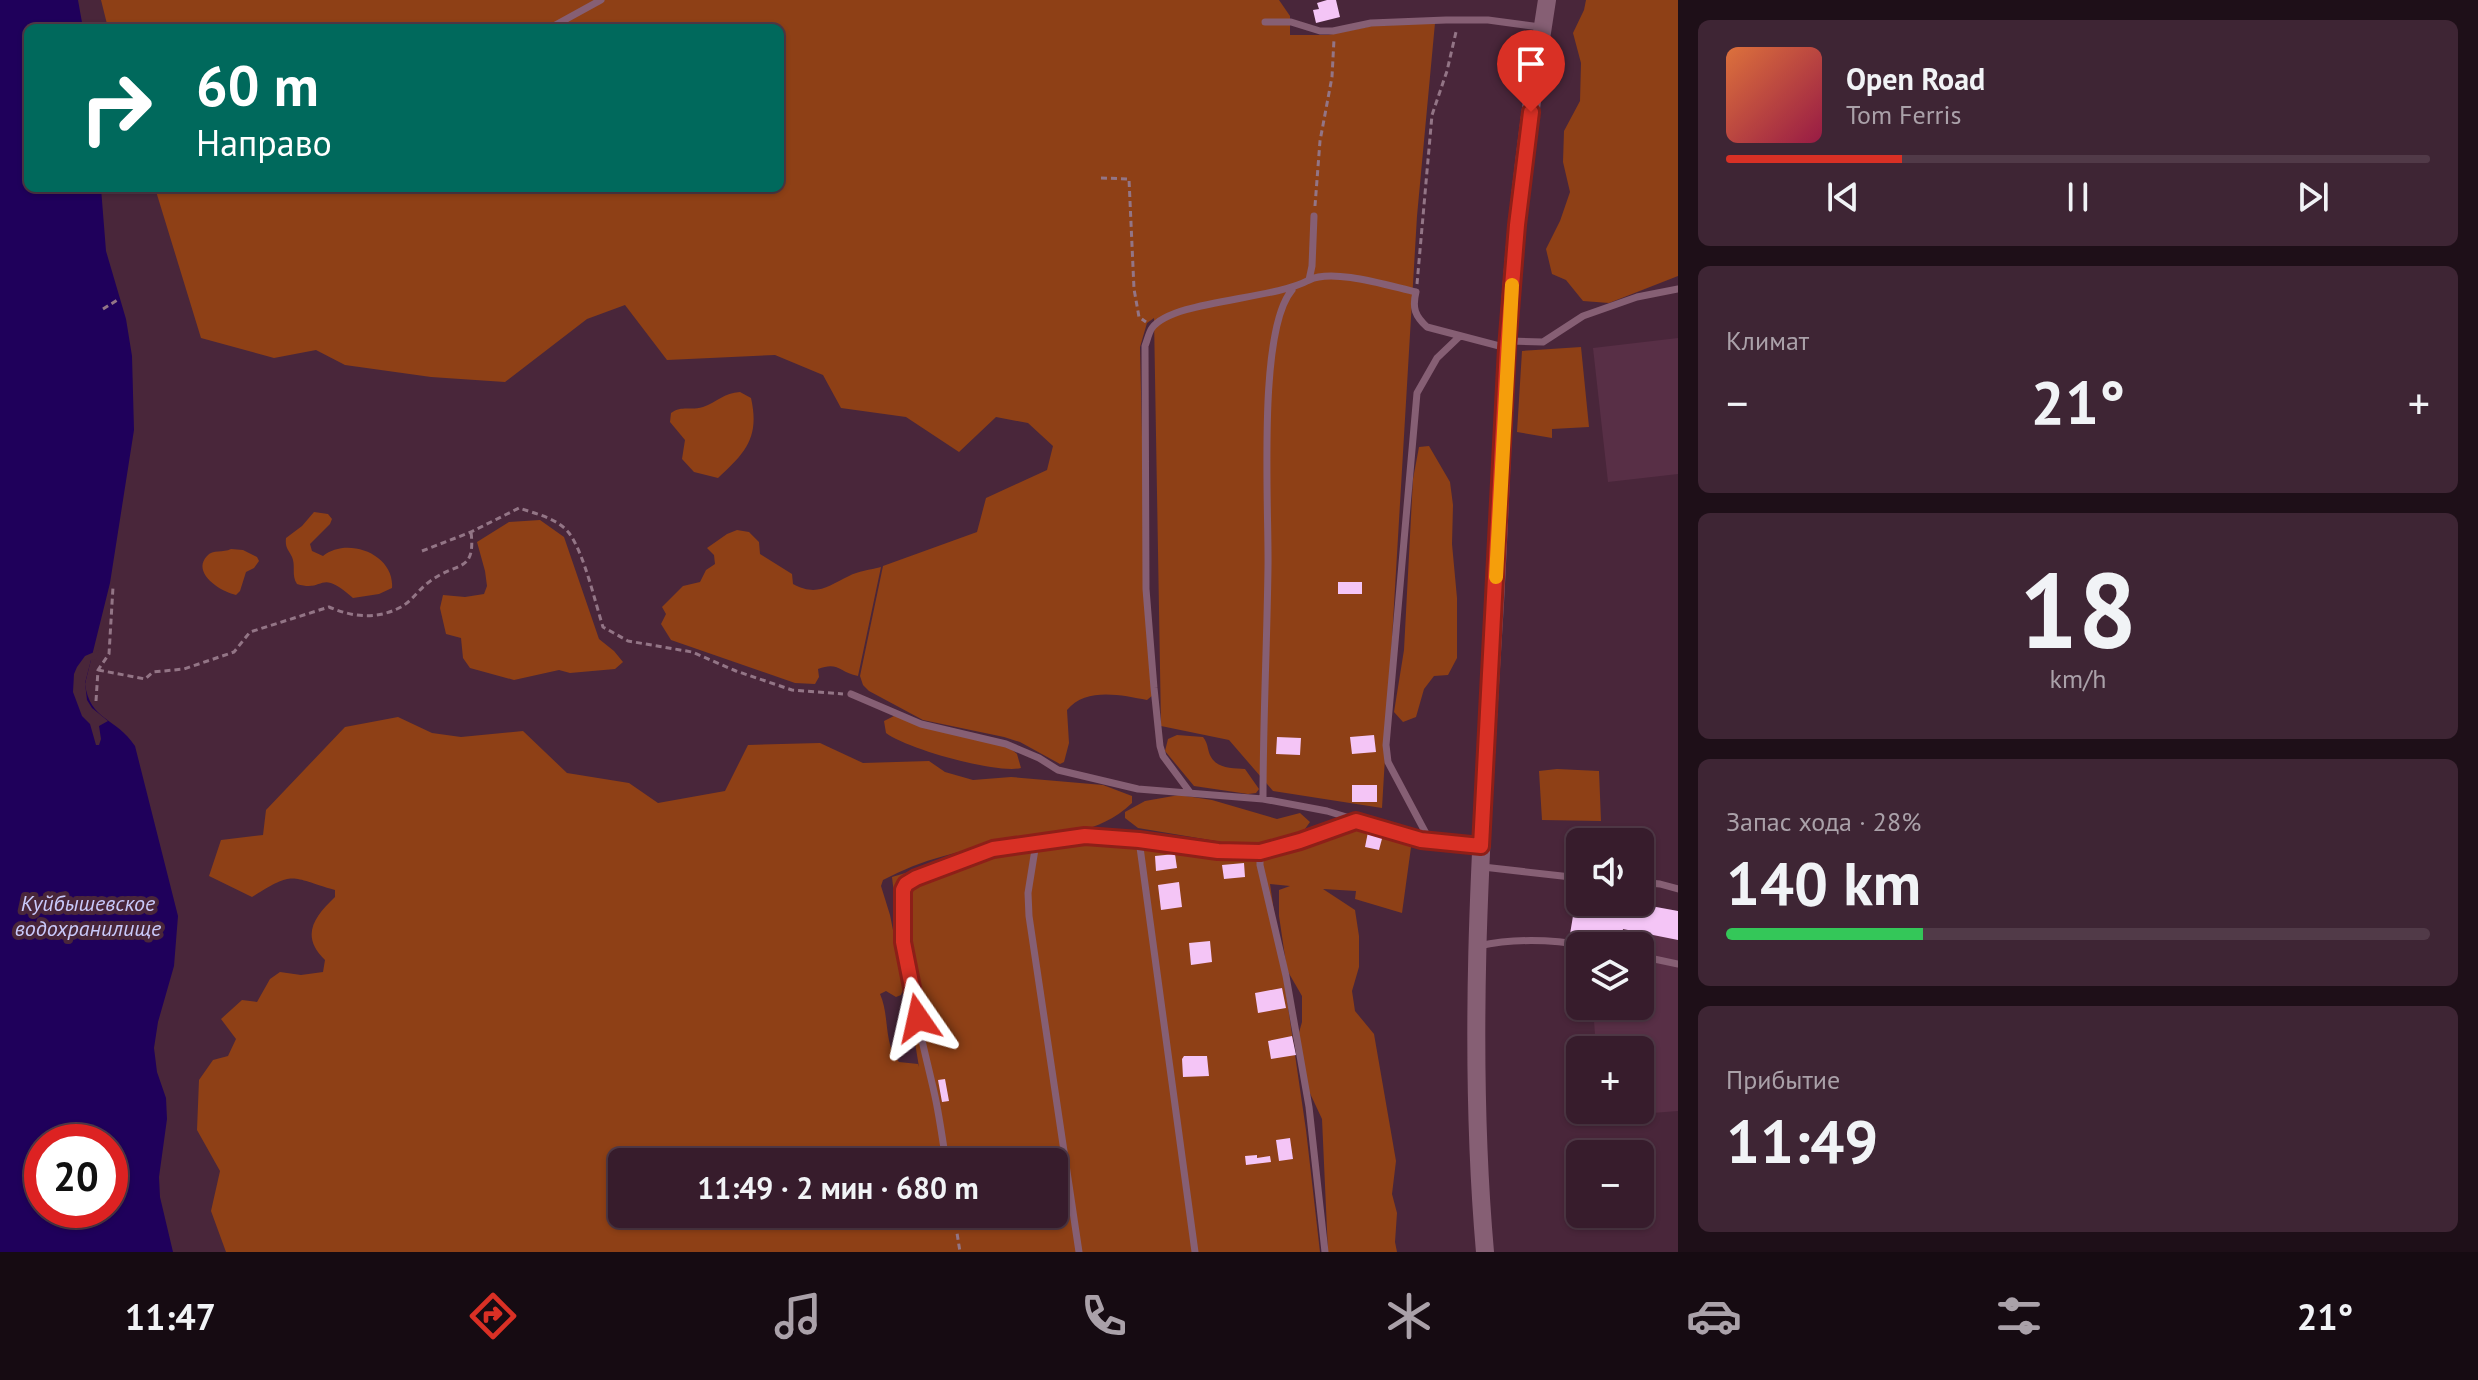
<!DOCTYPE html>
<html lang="ru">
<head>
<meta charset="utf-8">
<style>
  :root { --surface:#371c2c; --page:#3e2534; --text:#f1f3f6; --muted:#aaa1a9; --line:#513a48; --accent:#d93025 }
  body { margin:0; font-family:"PT Sans",sans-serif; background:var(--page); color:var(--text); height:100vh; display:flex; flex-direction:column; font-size:30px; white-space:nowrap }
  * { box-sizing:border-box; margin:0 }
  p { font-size:26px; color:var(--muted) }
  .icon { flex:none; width:44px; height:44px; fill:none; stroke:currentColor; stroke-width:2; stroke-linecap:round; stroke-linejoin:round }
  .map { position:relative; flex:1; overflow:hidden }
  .panel { display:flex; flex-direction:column; gap:20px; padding:20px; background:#1e0f18; width:800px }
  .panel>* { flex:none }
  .guide { position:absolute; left:24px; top:24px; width:760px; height:168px; border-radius:12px; box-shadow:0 2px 6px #0004,0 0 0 2px var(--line); background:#00695c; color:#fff; overflow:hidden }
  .controls { position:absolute; left:1566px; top:828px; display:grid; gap:16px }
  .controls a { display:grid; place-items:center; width:88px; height:88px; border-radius:12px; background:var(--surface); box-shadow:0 2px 6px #0004,0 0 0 2px var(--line); font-size:40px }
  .speed { position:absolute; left:24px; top:1124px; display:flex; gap:16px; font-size:40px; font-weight:700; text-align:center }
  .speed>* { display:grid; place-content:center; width:104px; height:104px; border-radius:50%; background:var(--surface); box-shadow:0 2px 6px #0004,0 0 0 2px var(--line); line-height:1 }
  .speed .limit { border:12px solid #d22; background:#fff; color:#111 }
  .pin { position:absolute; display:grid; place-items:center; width:68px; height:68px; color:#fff; margin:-82px -34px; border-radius:50% 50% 50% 0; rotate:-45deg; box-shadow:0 0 8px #0007 }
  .pin .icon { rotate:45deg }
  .me { position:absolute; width:88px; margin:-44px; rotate:349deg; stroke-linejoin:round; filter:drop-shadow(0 0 6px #0008) }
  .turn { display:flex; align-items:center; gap:28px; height:168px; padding:0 40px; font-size:36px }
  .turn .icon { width:104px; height:104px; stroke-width:2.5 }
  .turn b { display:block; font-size:56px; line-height:68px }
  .big { font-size:60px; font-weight:700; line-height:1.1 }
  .panel .card { flex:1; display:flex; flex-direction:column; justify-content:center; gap:12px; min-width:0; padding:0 28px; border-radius:12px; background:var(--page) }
  .panel .dial { align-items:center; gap:0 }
  .dial b { font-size:104px; line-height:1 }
  .song { display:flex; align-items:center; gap:24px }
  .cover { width:96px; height:96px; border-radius:12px; background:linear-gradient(135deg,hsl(20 70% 55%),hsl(340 70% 35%)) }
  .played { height:8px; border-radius:4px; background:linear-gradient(90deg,var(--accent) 25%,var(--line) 25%) }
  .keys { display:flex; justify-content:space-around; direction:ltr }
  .heat { display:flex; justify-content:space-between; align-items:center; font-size:44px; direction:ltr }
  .charge { height:12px; border-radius:6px; background:linear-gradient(90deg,#34c759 28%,var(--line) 0) }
  .trip { position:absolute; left:608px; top:1148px; width:460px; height:80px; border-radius:12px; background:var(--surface); box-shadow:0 2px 6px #0004,0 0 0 2px var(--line); font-weight:700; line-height:80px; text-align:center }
  .tab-bar { display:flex; height:128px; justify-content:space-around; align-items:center; background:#160b12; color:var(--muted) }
  .tab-bar .icon { width:56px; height:56px }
  .tab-bar .current { color:var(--accent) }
  .tab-bar b { font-size:36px; color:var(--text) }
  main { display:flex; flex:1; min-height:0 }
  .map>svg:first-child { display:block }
</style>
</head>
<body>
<main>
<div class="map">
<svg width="1678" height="1252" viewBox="0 0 1678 1252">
  <rect width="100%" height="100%" fill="#49263a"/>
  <path fill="#582f46" d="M1678 338V474L1608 482 1593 348Z
    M1577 892 1580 893V902H1629L1678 911V1111L1601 1117 1600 1110H1640V1050H1596L1593 1006H1640V946H1588V937L1570 934Z"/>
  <path fill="#8e4016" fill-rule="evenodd" d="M101 0H1279L1290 16V35H1328L1372 26 1435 23 1417 216 1382 808 1273 791 1229 740 1161 726 1154 318 1147 323 1140 347 1146 616 1153 695 1147 700C1121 695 1086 687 1067 710L1069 743 1064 762 1060 764 1020 742 1004 737 923 720 869 691 863 685 860 676 883 566 977 532 986 498 1047 470 1053 446 1028 423 996 417 959 452 906 417 841 408 823 375 775 355 667 360 625 305 587 319 505 382 431 377 345 365 316 350 274 358 201 338 155 188H780V28H108Z
    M1586 0H1678V276L1609 303 1583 301 1566 280 1552 274 1546 249 1560 221 1570 192 1563 162 1564 131 1580 101 1581 63 1573 33 1584 10Z
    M1581 347 1589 427 1552 429V438L1517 432 1522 351Z
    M740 392 751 398C760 438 745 453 718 478L694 472 682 459 685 440 670 422 671 413C682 405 691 411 703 407 717 402 724 393 740 392Z
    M1429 446 1450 482 1453 505 1452 544 1457 598V658L1448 675 1434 676 1424 689 1416 717 1403 722 1394 712 1404 650 1413 479 1419 447Z
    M314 512 328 514 332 519 330 524 310 544 312 551 323 556C347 536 395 554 392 588L379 594 353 598C318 567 326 593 297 584 291 575 296 566 292 557 288 549 285 548 286 538L302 526Z
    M540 520 564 537 599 639 614 651 623 662 615 669 570 673 559 670 514 680 470 668 463 658 461 638 446 634 440 608 443 595 465 597 484 594 487 586 485 571 477 542 509 522Z
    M737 530 749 532 759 542 760 554 792 574 793 584C817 597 828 586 849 576 858 571 870 570 881 567L858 676C839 672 838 661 818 669L819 677 815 684 795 683 671 640 661 624 666 614 662 607 683 586 700 582 706 570 715 564 714 555 707 548 727 534Z
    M231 549 243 550 257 557 259 561 254 568 246 572 240 591 236 595C221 592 191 573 207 556 213 549 223 553 231 549Z
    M894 716 1010 748 1017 754 1021 768C997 774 907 749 886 733L884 721Z
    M398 717 432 733 461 737 523 731 567 773 629 783 658 803 725 791 748 745 820 743 863 763 929 761 945 772 973 780 1011 777 1103 785 1132 796V803C1095 838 1053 833 1006 842 963 850 922 859 883 880L881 886 890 915 904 986 901 995 896 997 886 991 880 994C890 1016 883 1044 899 1062L918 1064 919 1067 903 970 892 877 989 848 1081 833 1272 852 1345 828 1366 829 1412 840 1402 913 1355 899 1356 891 1323 889 1355 910 1359 936V967L1352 991 1355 1011 1374 1034 1396 1161 1392 1194 1397 1213 1395 1242 1397 1252H1328L1322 1119 1308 1089 1298 1036 1302 1022V996L1287 970 1279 916V890L1290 886 1270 884 1306 1130 1320 1252H226L211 1211 220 1171 197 1130 199 1080 213 1060 228 1056 236 1039 221 1019 242 1000 257 1002 270 979 280 972 301 975 323 972 325 960C300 936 314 917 335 897V890C289 877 295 870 252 897L209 876 221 840 263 835 266 810 345 727ZM622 1162H1054V1214H622Z
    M1177 735 1203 737C1209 745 1207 750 1211 757 1218 769 1233 768 1245 769L1259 789 1256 793 1248 794 1194 786 1165 751 1168 739Z
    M1557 769 1599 771 1601 821 1542 820 1539 771Z
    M1179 795 1212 800 1277 819 1300 813 1310 822 1302 833 1246 846 1138 828 1125 818V812L1145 801Z"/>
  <path fill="#1f005b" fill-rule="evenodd" d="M0 0H78L83 28H28V188H101L106 251 126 319 132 356 134 430 110 583 85 684C90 721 116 717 135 746L178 916 174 966 158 1022 154 1048 157 1072 166 1098 167 1119 159 1177 160 1197 173 1252H0ZM42 1142H110V1210H42Z"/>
  <path fill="#49263a" d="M99 650 96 659 91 660 85 683 87 700 92 708 108 721 99 726 101 739 99 745H96L90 724 82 716 73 692 74 674 77 667 85 656Z"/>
  <path fill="#f4c5f6" d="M1327 0H1336L1340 17 1316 23 1313 10 1319 9 1317 3Z
    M1338 582H1362V594H1338Z
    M1374 735 1376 752 1352 754 1350 737Z
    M1277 737 1301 738 1300 755 1276 754Z
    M1352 785H1377V802H1352Z
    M1368 832 1383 835 1379 850 1365 847Z
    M1175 854 1177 868 1156 871 1155 856Z
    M1244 863 1245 877 1224 879 1222 865Z
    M1179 882 1182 907 1161 910 1158 885Z
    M1577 892 1580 893V902H1629L1678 911V940L1623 929 1621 944 1570 934Z
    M1210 941 1212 962 1191 965 1189 943Z
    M1282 988 1286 1008 1258 1013 1255 993Z
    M1292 1036 1296 1055 1271 1059 1268 1041Z
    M1184 1056H1207L1209 1076 1183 1077 1182 1059Z
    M945 1079 949 1101 942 1102 938 1080Z
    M1290 1138 1293 1159 1279 1161 1276 1140Z
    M1257 1155V1158L1270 1156 1271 1162 1246 1165 1245 1156Z"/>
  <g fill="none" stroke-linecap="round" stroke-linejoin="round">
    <path stroke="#937586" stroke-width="3" stroke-dasharray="6 4" stroke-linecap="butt" d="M1101 178 1129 179 1134 289 1139 317 1146 322
      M1315 206 1320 141 1332 77 1334 39
      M1417 284 1432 115 1447 71 1456 32
      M103 309 119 299
      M422 551 471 532 519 508C536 514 557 518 569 533 584 553 595 602 603 627L628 641 692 652 736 671 792 690 843 694
      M98 670 145 679 153 672 184 669 234 652 250 632 329 607C352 617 377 620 401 607 412 601 419 589 429 582 456 561 476 574 471 532
      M96 701 98 670 109 654 113 587
      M954 1214 960 1252"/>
    <path stroke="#865f74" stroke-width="7" d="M1265 22H1291L1320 31H1333L1371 23 1446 20H1488L1540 27
      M550 28 601 0
      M1309 280C1333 268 1389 286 1416 292 1412 308 1415 316 1427 327L1507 348
      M1510 341 1543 342 1583 316 1637 297 1678 289
      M851 694 921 724 1006 744 1039 758 1058 770 1138 789 1263 799 1327 811 1421 840 1481 846
      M1189 791 1163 756 1160 746 1154 688 1146 589 1145 346C1147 341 1149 332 1152 328 1173 300 1273 300 1309 280L1312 266 1314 216
      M1263 799C1263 722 1267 644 1268 567 1269 508 1257 331 1292 290
      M1139 840 1195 1252
      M1430 841 1388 762 1386 745 1417 393 1437 358 1460 336
      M1036 843 1028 893 1029 916 1079 1252
      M1260 852V865L1286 976 1309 1107 1325 1252
      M1483 867 1580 878
      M1640 882 1660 884 1678 889
      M1478 946C1516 938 1550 939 1587 946
      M1640 956 1678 964
      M946 1162C943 1142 940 1121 936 1101 927 1056 888 921 906 884L993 849 1036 843 1085 836 1139 840 1218 851 1260 852 1300 841 1356 821"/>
    <path stroke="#865f74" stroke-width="18" d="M1485 1252C1466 1036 1482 819 1495 603 1502 477 1504 351 1517 225 1525 150 1535 74 1547 0"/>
  </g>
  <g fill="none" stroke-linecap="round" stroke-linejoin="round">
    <g stroke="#8d1f18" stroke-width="20">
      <path id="route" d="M918 1018 903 942V890L906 884 916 878 993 849 1085 836 1139 840 1218 851 1260 852 1300 841 1356 821 1421 840 1481 846 1507 348 1517 225 1531 112"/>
    </g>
    <use href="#route" stroke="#d93025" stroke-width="14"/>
    <path stroke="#f59e0b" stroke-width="14" d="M1496 577 1512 285"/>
  </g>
  <g text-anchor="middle" stroke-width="8" stroke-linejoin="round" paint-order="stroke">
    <g font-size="22" font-style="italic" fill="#c9c9fa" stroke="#49263a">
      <text x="88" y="911">Куйбышевское<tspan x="88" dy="25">водохранилище</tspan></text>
    </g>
  </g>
</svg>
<div class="controls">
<a><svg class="icon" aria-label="sound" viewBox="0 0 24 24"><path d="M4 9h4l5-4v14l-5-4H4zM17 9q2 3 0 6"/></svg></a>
<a><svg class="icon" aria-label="layers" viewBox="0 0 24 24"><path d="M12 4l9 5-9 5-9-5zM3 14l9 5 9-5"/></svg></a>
<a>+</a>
<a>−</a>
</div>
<div class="speed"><div class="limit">20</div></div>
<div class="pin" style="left:1531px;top:112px;background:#d93025"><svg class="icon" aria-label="arrive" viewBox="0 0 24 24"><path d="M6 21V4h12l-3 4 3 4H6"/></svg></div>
<svg class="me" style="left:918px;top:1018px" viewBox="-20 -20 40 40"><path d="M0-17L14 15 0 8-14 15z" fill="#d93025" stroke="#fff" stroke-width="4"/></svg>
<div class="trip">11:49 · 2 мин · 680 m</div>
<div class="guide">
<div class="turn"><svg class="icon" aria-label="right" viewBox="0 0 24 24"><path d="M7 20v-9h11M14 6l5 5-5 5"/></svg><div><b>60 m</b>Направо</div></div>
</div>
</div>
<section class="panel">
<div class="card">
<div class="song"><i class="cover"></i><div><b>Open Road</b><p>Tom Ferris</p></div></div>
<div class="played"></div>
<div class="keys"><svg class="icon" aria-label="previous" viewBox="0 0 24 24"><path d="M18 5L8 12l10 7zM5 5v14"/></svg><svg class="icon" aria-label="pause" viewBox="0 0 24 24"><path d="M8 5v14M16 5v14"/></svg><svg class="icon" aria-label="next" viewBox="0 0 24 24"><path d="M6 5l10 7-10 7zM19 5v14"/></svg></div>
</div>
<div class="card"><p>Климат</p>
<div class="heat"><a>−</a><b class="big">21°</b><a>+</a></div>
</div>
<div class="card dial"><b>18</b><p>km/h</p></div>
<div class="card"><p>Запас хода · 28%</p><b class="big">140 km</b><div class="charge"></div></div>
<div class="card"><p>Прибытие</p><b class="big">11:49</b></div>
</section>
</main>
<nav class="tab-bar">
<b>11:47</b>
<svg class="icon current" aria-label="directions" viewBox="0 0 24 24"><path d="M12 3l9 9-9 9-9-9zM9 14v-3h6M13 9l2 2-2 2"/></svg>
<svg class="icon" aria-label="music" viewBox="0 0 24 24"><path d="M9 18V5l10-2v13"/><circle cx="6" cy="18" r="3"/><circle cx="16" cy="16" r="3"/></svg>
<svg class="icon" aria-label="phone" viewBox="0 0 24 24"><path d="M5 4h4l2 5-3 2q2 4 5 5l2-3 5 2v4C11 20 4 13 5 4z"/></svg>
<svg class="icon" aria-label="climate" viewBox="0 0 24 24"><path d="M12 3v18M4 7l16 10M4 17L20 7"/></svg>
<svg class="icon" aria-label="car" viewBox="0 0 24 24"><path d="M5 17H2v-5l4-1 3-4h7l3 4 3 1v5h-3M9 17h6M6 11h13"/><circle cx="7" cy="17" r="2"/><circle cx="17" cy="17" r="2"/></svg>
<svg class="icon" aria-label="filters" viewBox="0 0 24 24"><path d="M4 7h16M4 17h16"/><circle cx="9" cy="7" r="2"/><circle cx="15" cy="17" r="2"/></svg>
<b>21°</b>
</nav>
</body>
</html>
